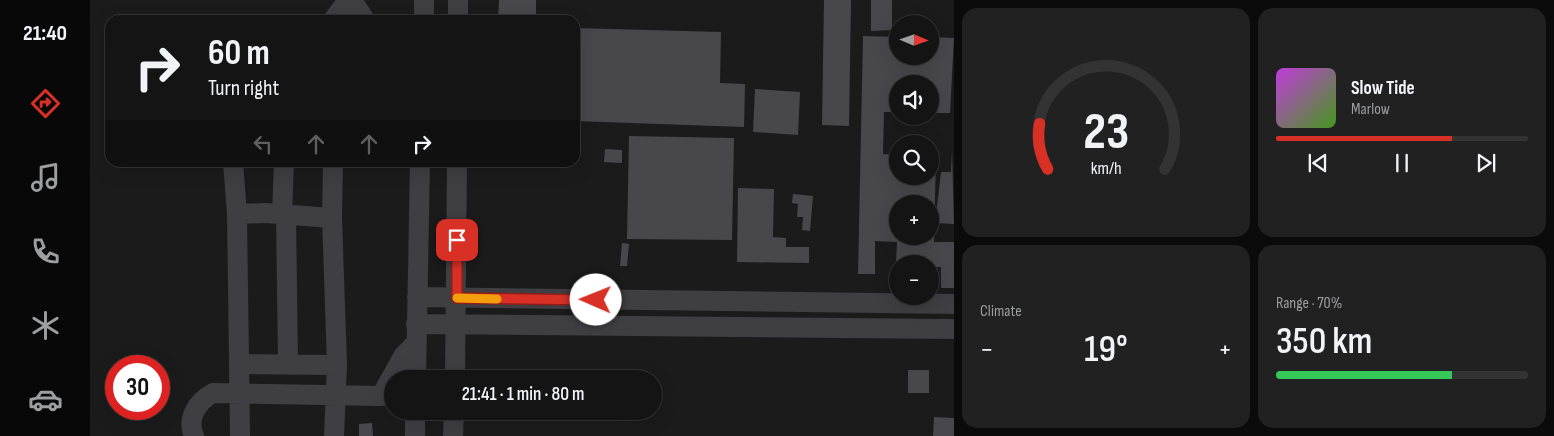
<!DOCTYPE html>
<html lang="en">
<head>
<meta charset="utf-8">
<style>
  :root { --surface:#141415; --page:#212122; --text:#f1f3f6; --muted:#9d9ea0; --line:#333334; --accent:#d93025 }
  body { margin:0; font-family:"Sofia Sans Condensed",sans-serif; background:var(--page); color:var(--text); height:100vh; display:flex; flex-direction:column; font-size:19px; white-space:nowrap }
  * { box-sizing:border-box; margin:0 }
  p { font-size:16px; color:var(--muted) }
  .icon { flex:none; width:28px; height:28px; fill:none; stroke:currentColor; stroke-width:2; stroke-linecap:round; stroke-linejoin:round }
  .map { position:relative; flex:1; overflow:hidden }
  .details { display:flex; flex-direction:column; gap:8px; padding:8px; background:#0b0b0c; width:600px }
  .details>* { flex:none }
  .hud { position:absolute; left:15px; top:15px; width:475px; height:152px; border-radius:15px; box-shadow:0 5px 20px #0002,0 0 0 1px var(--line); background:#141415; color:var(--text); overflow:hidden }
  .needle { width:32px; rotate:92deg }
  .controls { position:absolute; left:799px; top:15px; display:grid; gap:10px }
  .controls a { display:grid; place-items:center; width:50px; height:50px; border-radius:50%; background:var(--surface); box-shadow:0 5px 20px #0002,0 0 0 1px var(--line); font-size:25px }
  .speed { position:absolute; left:15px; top:355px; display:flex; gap:10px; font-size:25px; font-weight:700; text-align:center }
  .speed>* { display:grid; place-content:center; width:65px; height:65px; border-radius:50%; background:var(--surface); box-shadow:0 5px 20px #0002,0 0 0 1px var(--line); line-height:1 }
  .speed .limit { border:8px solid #d22; background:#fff; color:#111 }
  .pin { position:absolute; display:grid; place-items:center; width:42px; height:42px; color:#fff; margin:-21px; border-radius:10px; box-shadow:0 2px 8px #0006 }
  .me { position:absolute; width:55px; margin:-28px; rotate:271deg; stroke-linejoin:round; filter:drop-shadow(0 0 4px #0008) }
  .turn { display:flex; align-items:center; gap:18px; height:105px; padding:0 20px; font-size:22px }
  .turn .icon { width:65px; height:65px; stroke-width:2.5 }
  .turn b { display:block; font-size:35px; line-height:42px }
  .lanes { display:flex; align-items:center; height:48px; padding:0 20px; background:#0003; justify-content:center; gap:25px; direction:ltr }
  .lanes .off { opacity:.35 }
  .big { font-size:38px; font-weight:600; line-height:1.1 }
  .details .card { flex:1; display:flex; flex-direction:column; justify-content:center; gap:8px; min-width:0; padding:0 18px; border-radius:15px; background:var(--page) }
  .details .dial { align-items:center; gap:0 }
  .dial svg { height:130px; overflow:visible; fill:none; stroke:var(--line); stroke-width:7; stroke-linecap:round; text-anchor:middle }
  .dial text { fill:var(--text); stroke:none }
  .song { display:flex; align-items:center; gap:15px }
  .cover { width:60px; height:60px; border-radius:8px; background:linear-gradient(135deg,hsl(290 70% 55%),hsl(100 70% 35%)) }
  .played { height:5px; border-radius:2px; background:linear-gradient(90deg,var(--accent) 70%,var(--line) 70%) }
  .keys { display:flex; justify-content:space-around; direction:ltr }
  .heat { display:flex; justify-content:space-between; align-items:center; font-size:28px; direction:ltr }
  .charge { height:8px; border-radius:4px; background:linear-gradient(90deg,#34c759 70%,var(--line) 0) }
  .details .tiles { flex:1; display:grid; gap:8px; grid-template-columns:repeat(2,1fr) }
  .trip { position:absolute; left:294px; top:370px; width:278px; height:50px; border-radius:25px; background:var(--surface); box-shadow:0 5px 20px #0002,0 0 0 1px var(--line); font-weight:600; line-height:50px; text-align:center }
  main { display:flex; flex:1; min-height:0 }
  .tab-bar { display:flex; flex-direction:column; width:90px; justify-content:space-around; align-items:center; background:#080808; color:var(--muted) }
  .tab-bar .icon { width:35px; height:35px }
  .tab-bar .active { color:var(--accent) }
  .tab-bar b { font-size:22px; color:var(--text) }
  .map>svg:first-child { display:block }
</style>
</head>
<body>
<main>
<nav class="tab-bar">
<b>21:40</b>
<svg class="icon active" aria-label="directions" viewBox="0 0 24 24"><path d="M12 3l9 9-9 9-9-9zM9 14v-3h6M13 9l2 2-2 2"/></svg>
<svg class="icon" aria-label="music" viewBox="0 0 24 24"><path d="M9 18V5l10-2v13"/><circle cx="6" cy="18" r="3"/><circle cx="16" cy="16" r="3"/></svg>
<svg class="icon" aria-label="phone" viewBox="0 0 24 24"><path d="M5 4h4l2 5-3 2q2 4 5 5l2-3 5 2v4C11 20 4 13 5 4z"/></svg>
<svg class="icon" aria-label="climate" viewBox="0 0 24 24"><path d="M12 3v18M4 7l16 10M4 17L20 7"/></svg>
<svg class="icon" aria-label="car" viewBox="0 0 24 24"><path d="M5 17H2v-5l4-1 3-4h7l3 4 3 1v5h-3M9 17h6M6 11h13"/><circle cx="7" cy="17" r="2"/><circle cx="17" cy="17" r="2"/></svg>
</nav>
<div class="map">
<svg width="864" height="436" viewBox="0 0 864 436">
  <rect width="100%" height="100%" fill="#1b1b1c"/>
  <path fill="#48484c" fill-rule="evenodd" d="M409 0H446V20H408Z
    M734 0H761L759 126 732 125Z
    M781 0H802V30L781 31Z
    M485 28 631 32 630 83 655 84 654 127 485 121Z
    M773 36 808 37V56H840V37L864 38 860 113H840V84H808V112H794L793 154 808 155V176H840V155L846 156 844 242H864V288H851V267H840V264H806L807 242 785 241V274H768ZM808 204H840V236H808Z
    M665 89 710 92 708 135 663 132Z
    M539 136 644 138 642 240 537 239Z
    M515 149 532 150V163L514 162Z
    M862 150 864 224 845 223 851 172H861Z
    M648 188 684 189 683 237 696 238V247H719V263L647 262Z
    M703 194 723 196 720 231 712 230 713 217H707L708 204 702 203Z
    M532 243 539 244 537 266H530Z
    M818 370H839V393H818Z
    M844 417 864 418V436H843Z
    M282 423 283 436H269V424Z"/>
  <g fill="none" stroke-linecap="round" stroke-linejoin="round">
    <path stroke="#3e3e43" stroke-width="20" d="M262 0 275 20
      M334 0V20
      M243 20 258 0
      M368 20V0
      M143 162 147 214 176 213 242 218 243 162
      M147 214 150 436
      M192 214 194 162
      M196 216 198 364
      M242 218 247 365 244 436
      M327 297 864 304
      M326 324 864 329
      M150 364 247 365
      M326 379 330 162
      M365 379 367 162
      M104 436C96 418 108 401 123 393L291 396 314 355 326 343
      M325 436V411
      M363 436 364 411"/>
  </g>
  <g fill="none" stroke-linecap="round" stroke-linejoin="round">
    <g stroke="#8d1f18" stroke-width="12">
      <path id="route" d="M367 240V298L506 300"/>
    </g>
    <use href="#route" stroke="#d93025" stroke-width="9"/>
    <path stroke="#f59e0b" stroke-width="9" d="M367 298 407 299"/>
  </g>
</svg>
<div class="controls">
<a><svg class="needle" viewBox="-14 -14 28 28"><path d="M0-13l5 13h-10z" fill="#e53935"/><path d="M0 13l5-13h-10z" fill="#9d9ea0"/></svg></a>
<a><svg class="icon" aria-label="sound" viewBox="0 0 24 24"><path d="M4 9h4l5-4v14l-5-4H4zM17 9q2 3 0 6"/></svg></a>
<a><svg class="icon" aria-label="search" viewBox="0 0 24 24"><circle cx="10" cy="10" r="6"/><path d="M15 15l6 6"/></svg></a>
<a>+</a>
<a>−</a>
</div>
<div class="speed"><div class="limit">30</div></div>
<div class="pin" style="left:367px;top:240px;background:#d93025"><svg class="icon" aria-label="arrive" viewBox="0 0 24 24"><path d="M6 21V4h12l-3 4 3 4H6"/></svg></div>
<svg class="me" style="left:506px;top:300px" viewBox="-20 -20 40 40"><circle r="19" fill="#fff"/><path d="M0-13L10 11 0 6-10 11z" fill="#d93025"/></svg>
<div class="trip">21:41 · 1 min · 80 m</div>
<div class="hud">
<div class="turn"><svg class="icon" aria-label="right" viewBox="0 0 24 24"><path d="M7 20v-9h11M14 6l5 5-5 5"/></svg><div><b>60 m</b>Turn right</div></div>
<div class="lanes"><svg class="icon off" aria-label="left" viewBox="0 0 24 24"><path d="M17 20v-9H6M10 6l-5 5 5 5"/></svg><svg class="icon off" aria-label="ahead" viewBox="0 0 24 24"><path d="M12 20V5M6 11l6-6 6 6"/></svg><svg class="icon off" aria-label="ahead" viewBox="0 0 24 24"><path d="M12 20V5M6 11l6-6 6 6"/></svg><svg class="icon" aria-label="right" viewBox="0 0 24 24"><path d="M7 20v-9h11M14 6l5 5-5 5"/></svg></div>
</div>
</div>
<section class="details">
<div class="tiles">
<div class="card dial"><svg viewBox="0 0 100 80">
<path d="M14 69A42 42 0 1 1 86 69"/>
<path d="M14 69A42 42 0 0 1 9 41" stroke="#d93025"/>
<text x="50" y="56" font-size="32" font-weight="700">23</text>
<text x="50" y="72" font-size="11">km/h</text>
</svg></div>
<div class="card">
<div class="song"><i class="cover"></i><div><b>Slow Tide</b><p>Marlow</p></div></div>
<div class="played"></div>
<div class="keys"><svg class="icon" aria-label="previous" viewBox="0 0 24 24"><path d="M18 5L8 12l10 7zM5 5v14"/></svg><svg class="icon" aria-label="pause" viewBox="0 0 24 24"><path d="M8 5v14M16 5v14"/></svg><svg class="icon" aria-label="next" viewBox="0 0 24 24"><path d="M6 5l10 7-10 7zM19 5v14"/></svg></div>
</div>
<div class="card"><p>Climate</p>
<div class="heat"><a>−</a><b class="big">19°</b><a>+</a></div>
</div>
<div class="card"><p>Range · 70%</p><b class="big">350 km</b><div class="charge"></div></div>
</div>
</section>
</main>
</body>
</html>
